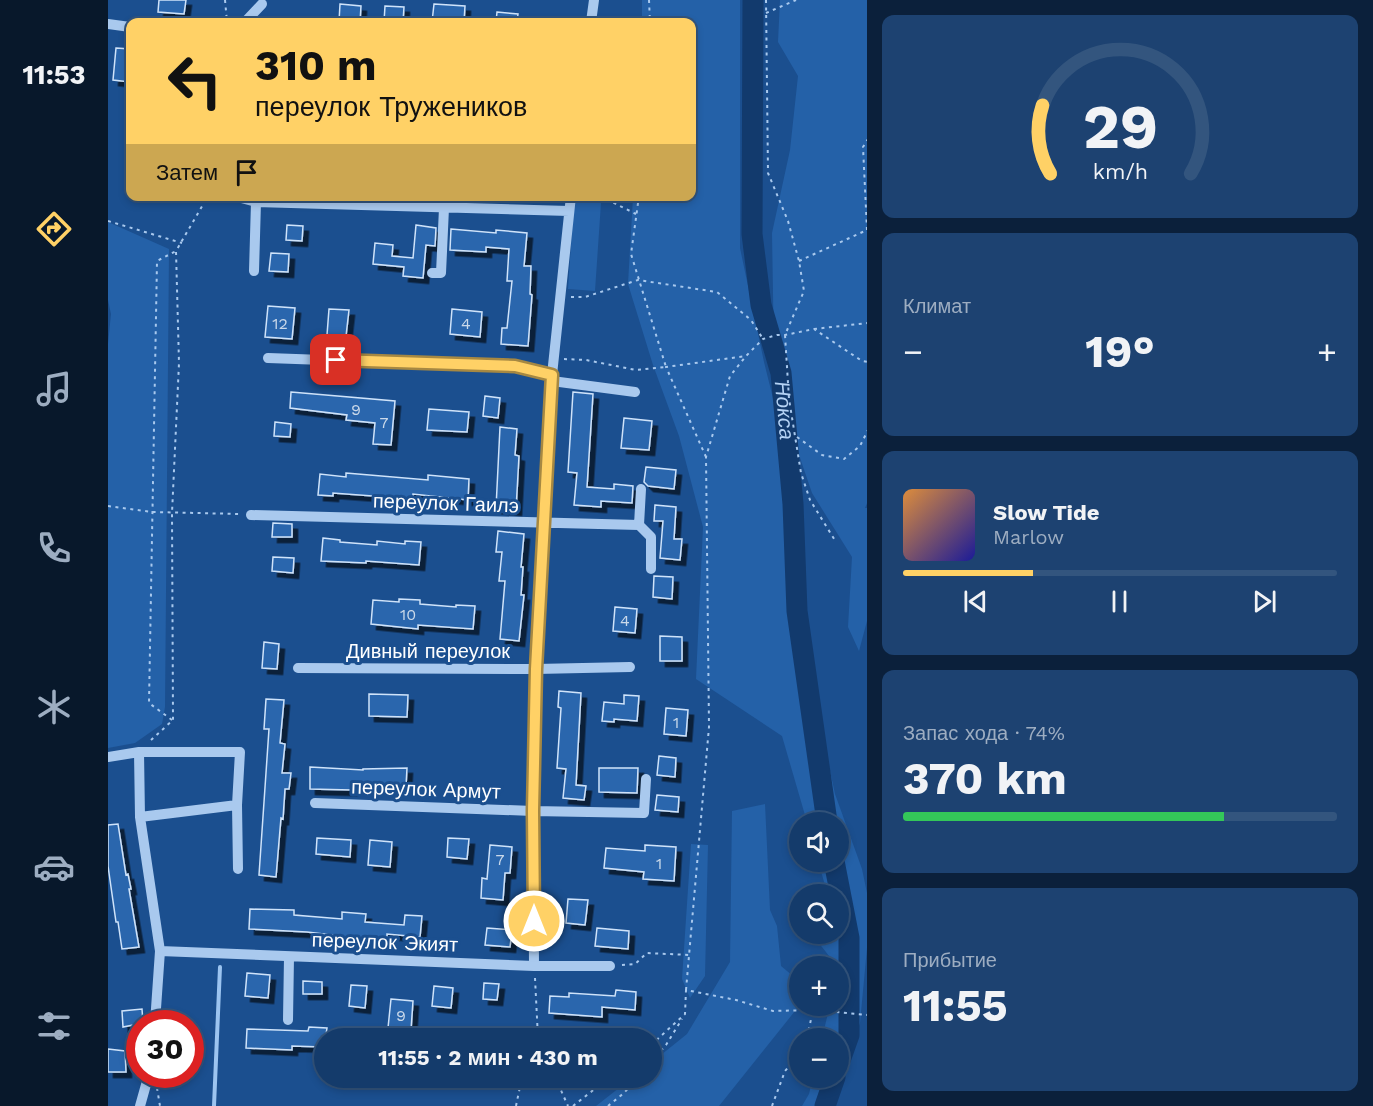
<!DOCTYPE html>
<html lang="ru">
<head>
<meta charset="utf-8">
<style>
  :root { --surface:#143b6b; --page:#1d4271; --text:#f1f3f6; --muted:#9dadc1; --line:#33557e; --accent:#ffd166 }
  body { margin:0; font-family:"Work Sans",sans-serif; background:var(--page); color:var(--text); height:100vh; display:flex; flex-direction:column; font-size:22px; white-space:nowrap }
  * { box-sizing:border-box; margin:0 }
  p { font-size:20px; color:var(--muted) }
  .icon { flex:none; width:33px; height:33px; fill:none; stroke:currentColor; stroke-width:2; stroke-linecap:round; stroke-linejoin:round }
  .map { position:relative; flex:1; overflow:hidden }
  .drawer { display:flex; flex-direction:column; gap:15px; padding:15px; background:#0b203b; width:506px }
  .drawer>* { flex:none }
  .banner { position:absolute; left:18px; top:18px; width:570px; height:183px; border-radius:12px; box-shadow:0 3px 9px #0003,0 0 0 2px var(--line); background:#ffd166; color:#111; overflow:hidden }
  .controls { position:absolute; left:681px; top:812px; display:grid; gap:12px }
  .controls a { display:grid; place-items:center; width:60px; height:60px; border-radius:50%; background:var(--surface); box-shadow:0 3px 9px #0003,0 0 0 2px var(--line); font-size:30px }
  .speed { position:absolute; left:18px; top:1010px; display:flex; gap:12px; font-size:30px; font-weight:700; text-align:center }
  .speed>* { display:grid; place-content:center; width:78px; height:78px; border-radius:50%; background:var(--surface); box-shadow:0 3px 9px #0003,0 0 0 2px var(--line); line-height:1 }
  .speed .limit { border:9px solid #d22; background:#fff; color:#111 }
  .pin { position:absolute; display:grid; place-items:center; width:51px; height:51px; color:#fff; margin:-26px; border-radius:12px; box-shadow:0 3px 9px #0006 }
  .me { position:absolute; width:66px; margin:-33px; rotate:0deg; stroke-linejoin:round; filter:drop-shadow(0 0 4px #0008) }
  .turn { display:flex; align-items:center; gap:21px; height:126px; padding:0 30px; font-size:27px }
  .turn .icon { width:78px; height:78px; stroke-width:2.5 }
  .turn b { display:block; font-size:42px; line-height:51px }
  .then { display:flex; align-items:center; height:57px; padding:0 30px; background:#0003; gap:12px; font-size:22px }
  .big { font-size:45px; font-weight:700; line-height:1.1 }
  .drawer .card { flex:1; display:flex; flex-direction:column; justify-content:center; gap:9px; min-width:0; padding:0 21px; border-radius:12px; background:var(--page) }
  .drawer .dial { align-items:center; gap:0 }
  .dial svg { height:156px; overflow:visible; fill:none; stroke:var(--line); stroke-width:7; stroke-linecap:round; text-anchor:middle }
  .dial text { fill:var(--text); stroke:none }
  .song { display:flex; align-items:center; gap:18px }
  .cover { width:72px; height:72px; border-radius:9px; background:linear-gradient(135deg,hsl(30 70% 55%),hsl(240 70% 35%)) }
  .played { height:6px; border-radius:3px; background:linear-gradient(90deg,var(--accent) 30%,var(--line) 30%) }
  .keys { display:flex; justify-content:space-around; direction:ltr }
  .heat { display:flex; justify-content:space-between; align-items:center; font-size:33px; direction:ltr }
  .charge { height:9px; border-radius:4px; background:linear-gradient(90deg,#34c759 74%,var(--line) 0) }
  .trip { position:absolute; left:206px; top:1028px; width:348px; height:60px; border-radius:30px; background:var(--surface); box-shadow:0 3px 9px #0003,0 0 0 2px var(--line); font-weight:700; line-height:60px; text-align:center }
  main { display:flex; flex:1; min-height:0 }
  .dock { display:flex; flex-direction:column; width:108px; justify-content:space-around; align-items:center; background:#08182b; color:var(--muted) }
  .dock .icon { width:42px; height:42px }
  .dock .current { color:var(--accent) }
  .dock b { font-size:27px; color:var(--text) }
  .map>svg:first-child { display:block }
</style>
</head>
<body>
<main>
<nav class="dock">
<b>11:53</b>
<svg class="icon current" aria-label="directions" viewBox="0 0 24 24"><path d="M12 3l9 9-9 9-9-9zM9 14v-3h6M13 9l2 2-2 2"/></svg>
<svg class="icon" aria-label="music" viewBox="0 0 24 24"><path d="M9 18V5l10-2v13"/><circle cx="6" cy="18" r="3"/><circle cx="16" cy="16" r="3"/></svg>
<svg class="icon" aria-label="phone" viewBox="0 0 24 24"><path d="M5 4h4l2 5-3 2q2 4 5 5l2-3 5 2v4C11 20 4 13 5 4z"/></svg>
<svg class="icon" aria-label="climate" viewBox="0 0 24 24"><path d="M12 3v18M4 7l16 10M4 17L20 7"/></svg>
<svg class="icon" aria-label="car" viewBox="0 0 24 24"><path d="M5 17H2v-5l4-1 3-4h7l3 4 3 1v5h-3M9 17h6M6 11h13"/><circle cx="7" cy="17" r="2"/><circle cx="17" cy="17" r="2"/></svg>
<svg class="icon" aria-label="filters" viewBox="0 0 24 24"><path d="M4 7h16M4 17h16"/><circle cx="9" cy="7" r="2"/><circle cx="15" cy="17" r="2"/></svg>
</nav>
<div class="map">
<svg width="760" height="1106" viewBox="0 0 760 1106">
  <defs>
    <filter id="shadow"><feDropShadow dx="5.5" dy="5.5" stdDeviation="0" flood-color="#0009"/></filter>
  </defs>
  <rect width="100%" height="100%" fill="#1b4f8f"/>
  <path fill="#2461a8" d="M534 0H632V248L656 362 693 511 700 633 709 710 727 794 754 869 759 893V948L752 1023 721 1106H694L701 1094 705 1077H730V1038H714L722 1005H730V966H715L725 961 703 933H730V894H718L719 892 710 861H730V822H699L674 736 588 679 595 527 571 436 545 365 520 284 525 197 584 196V22H534Z
    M672 0H759L760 501 757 508H760L759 621 751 651 740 627 744 557 704 493 674 405 666 353 664 233 682 150 690 76 670 42Z
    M466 201 493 203 487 291 460 289Z
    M0 222 61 249 57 707 54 724 27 743 0 748V344L3 314 0 300Z
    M657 804 662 910 669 926 673 966 691 981 692 1005H699L687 1011 611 1106H488L525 1077H543V1063L579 1034 622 962 624 811Z
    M583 844 600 845 597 976 582 998 574 979Z"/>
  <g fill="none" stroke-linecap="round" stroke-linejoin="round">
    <path stroke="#9cc4f0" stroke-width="4" d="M106 1106 112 967"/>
    <g stroke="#123a6d" stroke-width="21">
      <path id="s1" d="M645 0 644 234 653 305 673 373 685 504 689 611 719 822"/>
      <path d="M726 861 741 938V1035L730 1066"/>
      <path d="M717 1106 727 1077"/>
    </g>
  </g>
  <path fill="#2a66ad" stroke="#cfe3fa" stroke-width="1.5" filter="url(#shadow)" d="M51 0H78L76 14 50 12Z
    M232 4 253 6 252 22H231Z
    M326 4 357 6 356 22H324Z
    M277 6 296 7 295 22H276Z
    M389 12 410 14 409 22H388Z
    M8 48 22 49V82L5 80Z
    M179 225 195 226 194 241 178 240Z
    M308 225 328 228 327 246 318 245 315 278 295 276 296 267 265 264 267 243 285 245 284 256 305 258Z
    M343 229 388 233V230L419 233 416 266H423L422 294 424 295 420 346 393 344 394 328H399L404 281H399L401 249 378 247V252L342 250Z
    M163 253 181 254 180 272 161 271Z
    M160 306 187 308 184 339 157 337Z
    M221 309 241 310 238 336 219 335Z
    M344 309 374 312 372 337 342 334Z
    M183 392 287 401 283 445 265 444 267 423 238 420 239 415 182 408Z
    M465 392 485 394 479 487 506 489V484L525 486 524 503 493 501V507L466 505 469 473 460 472Z
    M377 396 392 398 390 418 375 416Z
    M321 409 361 412 359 432 319 430Z
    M516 418 544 421 541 450 513 448Z
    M167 422 183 424 182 437 166 436Z
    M392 427 409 429 407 455 411 456 408 510 388 508Z
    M538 467 568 470 566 489 540 486 536 482Z
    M238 473 320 480V475L361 479 360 500 305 494V499L225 493V496L210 495 212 474 238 477Z
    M547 505 568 507 566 539H574L572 560 552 558 555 521H546Z
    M165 523 184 524V537H164Z
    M390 531 416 534 413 567H415L413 595H416L411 641 392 639 397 581H391L394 552H388Z
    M215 538 232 540V542L269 545V541L297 544V541L313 542 311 565 258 561V563L213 561Z
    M165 557 186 558 185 573 164 571Z
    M546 576 565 577 564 599 545 597Z
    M291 599 312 600V604L348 607V605L367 606 365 629 310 625V629L263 624 265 600 291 602Z
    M507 607 529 609 527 633 505 631Z
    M552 636 574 637V661H552Z
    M156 642 171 644 169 669 154 668Z
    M451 691 473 693 468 785 478 786 476 800 455 798 458 769 449 768 453 708 450 707Z
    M261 694 300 695 299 717 261 716Z
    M516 695 531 696 529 721 506 719V722L494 721 496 702 516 704Z
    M158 699 176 700 172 743 177 744 174 773H183L181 789H177L175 819 173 818 168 877 151 875 161 729H156Z
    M558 708 580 710 578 736 556 734Z
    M551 756 568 758 567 777 549 775Z
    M202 767 255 770V769L299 768 298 786 245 784 244 790 202 789Z
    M491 768H530L529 793 491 792Z
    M549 795 571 797 570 812 547 810Z
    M10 824 18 875 20 874 23 889H21L31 947 14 949 10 922H8L0 866V825Z
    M209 838 243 840 242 857 208 854Z
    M340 838 361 839 359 859 339 857Z
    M262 840 284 842 282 867 260 865Z
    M382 845 404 847 402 873H397L395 900 373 898 374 878 379 879Z
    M537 845 568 847 566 881 535 879 536 872 496 868 498 848 537 851Z
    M460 899 480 900 477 925 458 923Z
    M142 909 186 910V915L234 919V912L258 914 257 922 296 925 297 915 314 916 312 937 279 934V943L232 939V936L199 932 141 929Z
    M379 928 404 930 402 947 377 945Z
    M489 928 521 931 520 949 487 946Z
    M139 973 162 975 160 998 137 996Z
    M195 981 214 982V994H195Z
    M376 983 391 984 389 1000 375 999Z
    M243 985 259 986 257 1008 241 1006Z
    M326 986 345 988 343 1008 324 1006Z
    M508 990 528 992 527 1010 494 1007V1017L441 1013 442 996 461 997V993L507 996Z
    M283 999 305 1001 303 1030 280 1028Z
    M34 1009 35 1023 15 1027 14 1011Z
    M201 1027 219 1028 216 1047 184 1046V1050L138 1048 139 1029 200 1031Z
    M0 1049 17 1051 18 1072H0Z"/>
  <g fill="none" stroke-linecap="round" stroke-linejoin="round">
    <path stroke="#a9c9ee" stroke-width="2" stroke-dasharray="3 4.5" stroke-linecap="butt" d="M117 0 119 22
      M541 0 542 22
      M658 0 660 173 680 221 691 261 696 291 677 335 681 399 693 473 702 500 728 542
      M658 13 688 0
      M492 196 528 214
      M0 221 74 243
      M759 230 755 147 760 139
      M691 261 759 230
      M463 297H477L530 280 609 292 643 320 655 339
      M706 329 760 323
      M456 359 478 360 528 370 558 367 523 254 531 196
      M689 437 714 455 736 459 752 446 760 430
      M598 457 558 367 638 356 655 339 669 335H677L706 329 754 361 760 362
      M0 506 44 512 132 514
      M64 720 41 703 49 261 68 251
      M43 740 65 720 64 513 71 363 68 251 100 196
      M514 965 527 964 539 953 581 955
      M427 978 430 1038
      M578 990 601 727 598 457 622 376 638 356
      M706 1010 760 1015
      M543 1045 577 1014 578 990 628 1000 665 1011 705 1010 699 1038
      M543 1062 558 1045 574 1019
      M447 1077 460 1106
      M49 1088 52 1106
      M408 1106 414 1077
      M465 1106 502 1077
      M500 1106 516 1093 530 1077
      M664 1106 677 1071 692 1054"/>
    <path stroke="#a9c9ee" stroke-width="10" d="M137 22 154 4
      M483 22 486 0
      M0 24 22 27
      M126 196 148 202 461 211
      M146 271 148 202
      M324 273H333L336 208
      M160 358 407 367 444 375
      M444 381 527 392
      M533 489 531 525 543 537V569
      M143 515 531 525
      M190 668 428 669 522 667
      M31 752 32 817 52 951 47 1023
      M0 757 31 752H132L129 805 130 869
      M207 803 425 811 536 813 538 779
      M32 817 129 805
      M52 951 426 966H502
      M426 966 425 811 428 669 444 375 463 196
      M180 1020 181 957
      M32 1106 41 1074"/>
  </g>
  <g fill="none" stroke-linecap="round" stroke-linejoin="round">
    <g stroke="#a68842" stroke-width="15">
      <path id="route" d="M228 360 407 366 444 375 428 669 425 811 426 921"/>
    </g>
    <use href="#route" stroke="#ffd166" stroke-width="10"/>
  </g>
  <g text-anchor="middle" stroke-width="6" stroke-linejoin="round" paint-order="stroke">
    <g font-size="16" fill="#cad9ea">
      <text x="172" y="329">12</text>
      <text x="358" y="329">4</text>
      <text x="248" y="415">9</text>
      <text x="276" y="428">7</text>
      <text x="300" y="620">10</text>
      <text x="517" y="626">4</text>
      <text x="568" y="728">1</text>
      <text x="392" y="865">7</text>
      <text x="551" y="869">1</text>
      <text x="293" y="1021">9</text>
    </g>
    <g font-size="20" fill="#fff" stroke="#1b4f8f">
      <text transform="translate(338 503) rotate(2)" y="7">переулок Гаилэ</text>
      <text x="320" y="658">Дивный переулок</text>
      <text transform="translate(318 789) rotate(2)" y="7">переулок Армут</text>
      <text transform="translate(277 942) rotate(2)" y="7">переулок Экият</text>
    </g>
    <g font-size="21" font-style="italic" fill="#b5d3f5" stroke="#1b4f8f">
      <text dy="7" stroke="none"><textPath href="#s1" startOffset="414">Нокса</textPath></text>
    </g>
  </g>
</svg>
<div class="controls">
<a><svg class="icon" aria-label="sound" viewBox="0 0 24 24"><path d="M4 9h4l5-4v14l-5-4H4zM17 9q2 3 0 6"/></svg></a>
<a><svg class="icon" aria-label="search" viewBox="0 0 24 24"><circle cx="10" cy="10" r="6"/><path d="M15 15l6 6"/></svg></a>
<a>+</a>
<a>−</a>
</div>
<div class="speed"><div class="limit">30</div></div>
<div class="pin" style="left:228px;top:360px;background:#d93025"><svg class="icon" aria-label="arrive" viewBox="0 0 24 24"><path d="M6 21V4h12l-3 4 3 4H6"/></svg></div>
<svg class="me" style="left:426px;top:921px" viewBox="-20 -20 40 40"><circle r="17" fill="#ffd166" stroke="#fff" stroke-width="3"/><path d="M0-11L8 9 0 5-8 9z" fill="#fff"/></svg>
<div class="trip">11:55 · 2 мин · 430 m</div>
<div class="banner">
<div class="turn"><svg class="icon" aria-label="left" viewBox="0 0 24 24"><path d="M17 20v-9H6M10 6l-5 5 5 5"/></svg><div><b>310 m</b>переулок Тружеников</div></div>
<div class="then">Затем<svg class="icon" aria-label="arrive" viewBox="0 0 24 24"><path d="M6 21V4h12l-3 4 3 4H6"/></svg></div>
</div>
</div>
<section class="drawer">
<div class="card dial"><svg viewBox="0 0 100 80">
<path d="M14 69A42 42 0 1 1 86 69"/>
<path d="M14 69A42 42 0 0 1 10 34" stroke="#ffd166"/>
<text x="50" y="56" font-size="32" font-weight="700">29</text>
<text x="50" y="72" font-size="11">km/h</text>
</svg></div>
<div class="card"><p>Климат</p>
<div class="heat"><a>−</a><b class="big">19°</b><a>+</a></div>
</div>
<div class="card">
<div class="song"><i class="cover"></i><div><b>Slow Tide</b><p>Marlow</p></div></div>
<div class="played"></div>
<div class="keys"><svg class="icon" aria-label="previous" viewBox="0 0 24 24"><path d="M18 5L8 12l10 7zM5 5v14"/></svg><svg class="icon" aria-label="pause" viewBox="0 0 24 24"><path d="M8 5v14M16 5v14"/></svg><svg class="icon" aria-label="next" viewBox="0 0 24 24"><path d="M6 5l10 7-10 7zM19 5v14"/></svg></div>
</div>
<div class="card"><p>Запас хода · 74%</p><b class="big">370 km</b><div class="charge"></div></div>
<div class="card"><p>Прибытие</p><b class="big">11:55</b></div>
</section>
</main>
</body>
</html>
